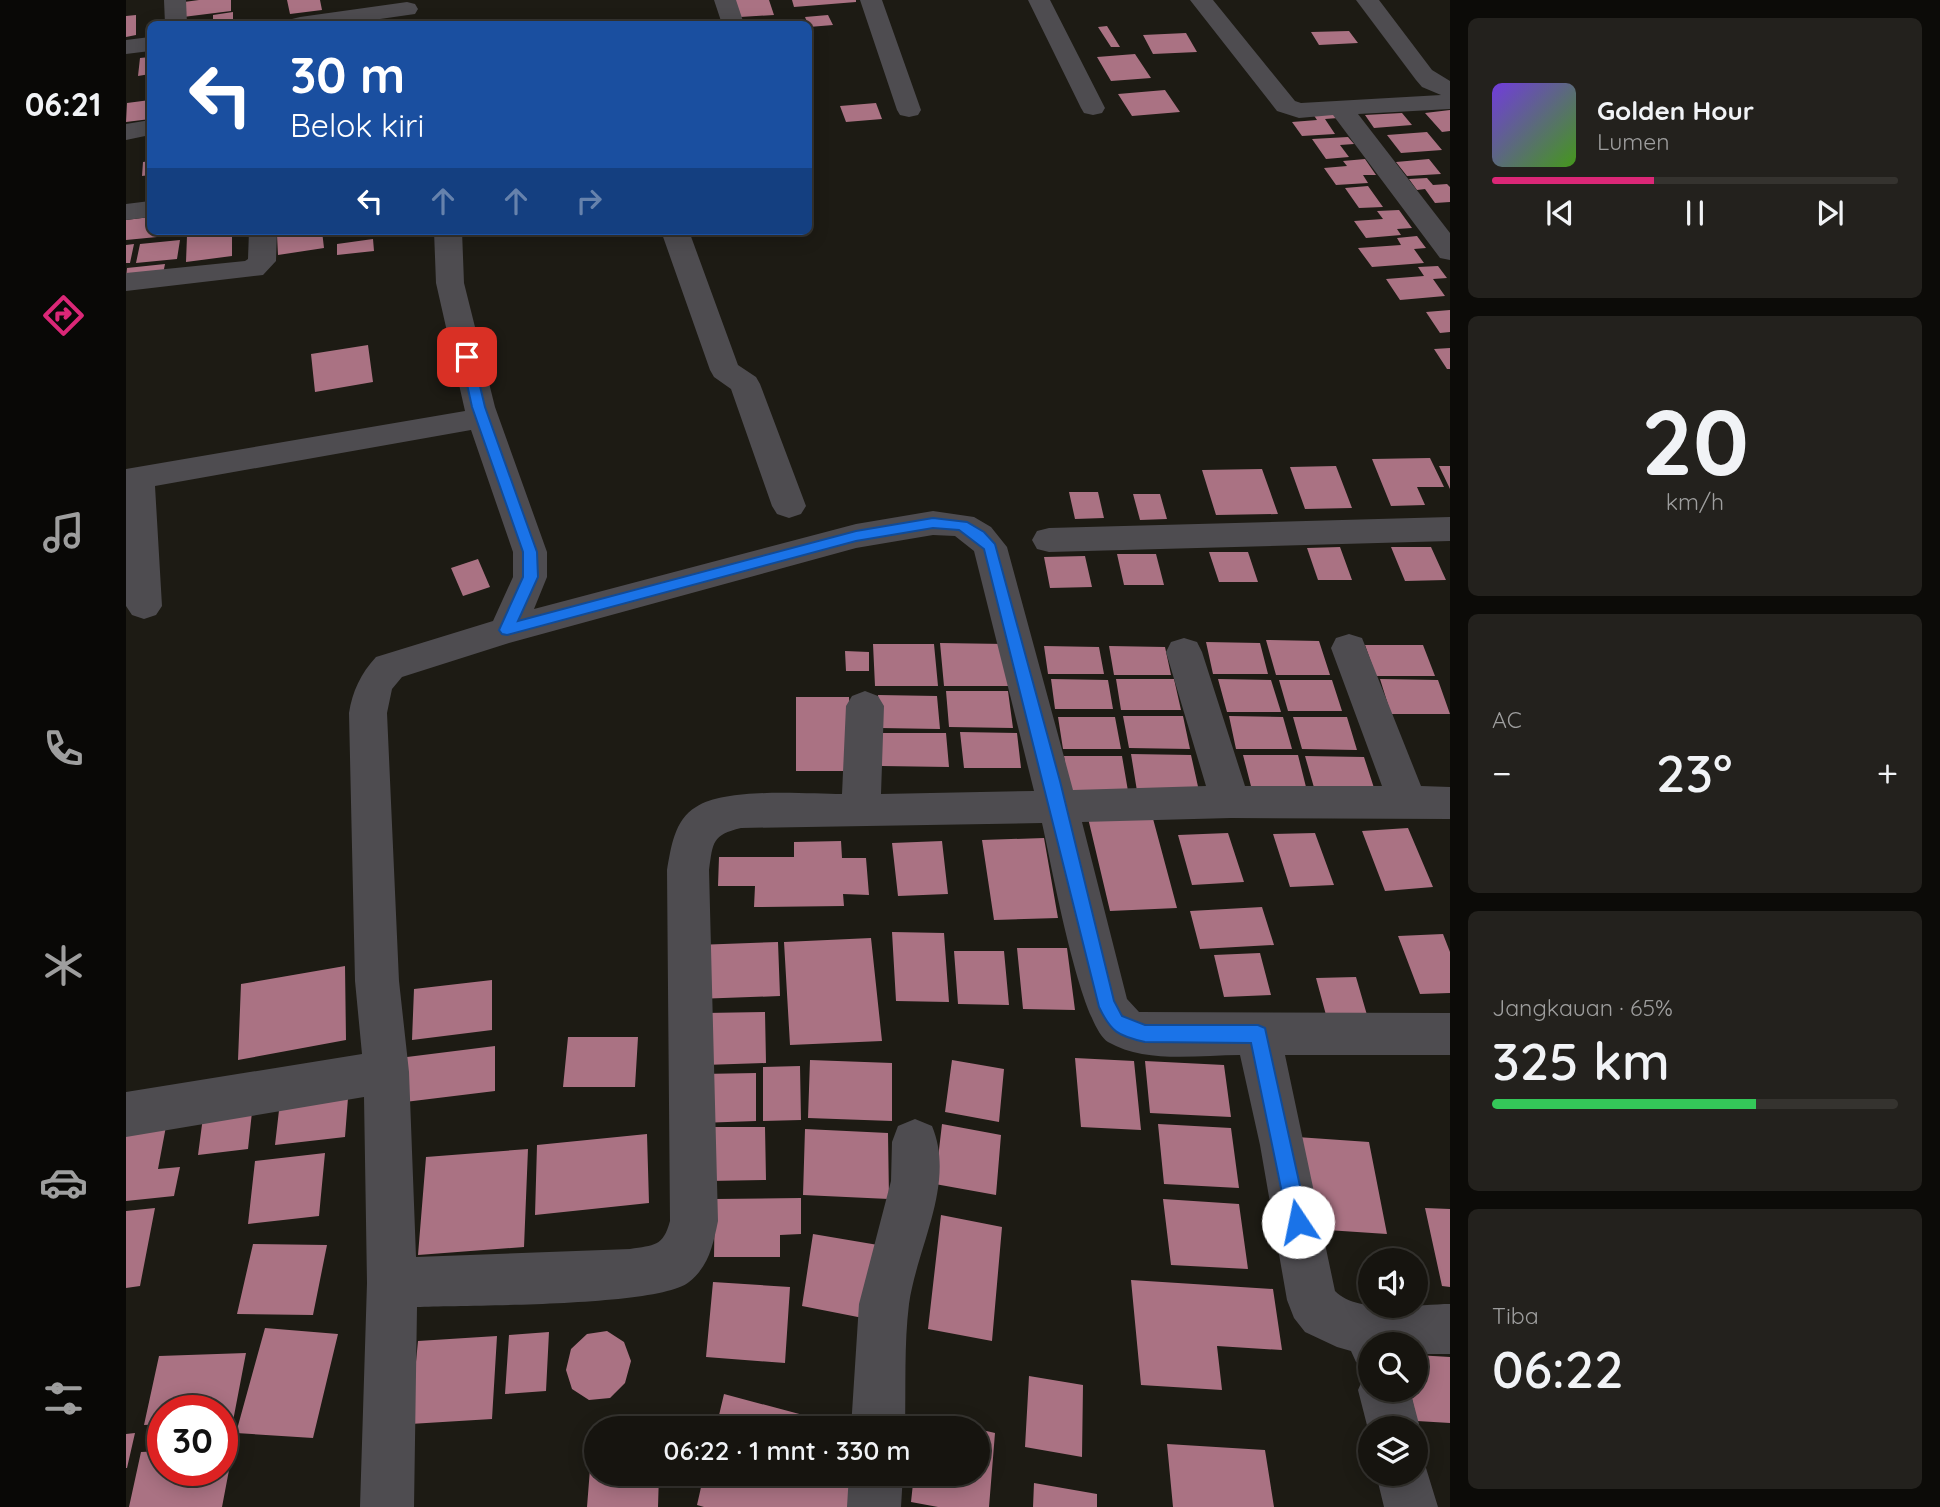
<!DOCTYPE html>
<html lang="id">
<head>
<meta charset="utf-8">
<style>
  :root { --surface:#16140f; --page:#23211d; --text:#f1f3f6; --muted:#9e9e9e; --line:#35332f; --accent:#db2777 }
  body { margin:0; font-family:Quicksand,sans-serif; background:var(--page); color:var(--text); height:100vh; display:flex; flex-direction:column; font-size:26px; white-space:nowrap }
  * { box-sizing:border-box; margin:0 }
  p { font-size:23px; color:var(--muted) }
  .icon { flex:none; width:38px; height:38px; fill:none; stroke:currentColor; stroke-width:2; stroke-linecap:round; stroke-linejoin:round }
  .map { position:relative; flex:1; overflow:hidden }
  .drawer { display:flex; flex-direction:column; gap:18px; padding:18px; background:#0c0b08; width:490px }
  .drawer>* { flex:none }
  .banner { position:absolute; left:21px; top:21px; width:665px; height:214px; border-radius:10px; box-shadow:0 4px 18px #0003,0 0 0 2px var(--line); background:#1a4fa0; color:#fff; overflow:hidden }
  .fabs { position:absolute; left:1232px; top:1248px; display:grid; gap:14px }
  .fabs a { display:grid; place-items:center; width:70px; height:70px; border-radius:50%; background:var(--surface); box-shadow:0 4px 18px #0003,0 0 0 2px var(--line); font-size:35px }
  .speed { position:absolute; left:21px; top:1395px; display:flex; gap:14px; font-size:35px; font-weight:700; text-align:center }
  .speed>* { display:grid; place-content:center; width:91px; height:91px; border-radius:50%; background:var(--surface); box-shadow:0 4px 18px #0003,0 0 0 2px var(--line); line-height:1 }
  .speed .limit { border:10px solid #d22; background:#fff; color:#111 }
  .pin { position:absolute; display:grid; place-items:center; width:60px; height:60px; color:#fff; margin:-30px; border-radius:14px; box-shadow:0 4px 10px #0006 }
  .me { position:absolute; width:77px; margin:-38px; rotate:349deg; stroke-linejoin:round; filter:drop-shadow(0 0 5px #0008) }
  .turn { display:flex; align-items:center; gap:24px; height:147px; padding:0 28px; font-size:32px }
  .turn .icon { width:91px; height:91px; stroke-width:2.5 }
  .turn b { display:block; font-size:49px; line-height:60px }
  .lanes { display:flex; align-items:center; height:66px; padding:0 28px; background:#0003; justify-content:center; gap:35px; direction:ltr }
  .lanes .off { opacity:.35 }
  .big { font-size:52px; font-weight:600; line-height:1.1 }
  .drawer .widget { flex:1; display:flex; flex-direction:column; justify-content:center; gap:10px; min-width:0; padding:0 24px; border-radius:10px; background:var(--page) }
  .drawer .dial { align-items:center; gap:0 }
  .dial b { font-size:91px; line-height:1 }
  .song { display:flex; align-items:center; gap:21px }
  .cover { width:84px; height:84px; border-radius:10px; background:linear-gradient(135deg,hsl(260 70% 55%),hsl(100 70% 35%)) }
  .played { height:7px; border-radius:4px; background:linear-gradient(90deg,var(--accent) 40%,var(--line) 40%) }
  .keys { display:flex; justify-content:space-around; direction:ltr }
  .heat { display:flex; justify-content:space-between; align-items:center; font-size:38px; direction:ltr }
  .charge { height:10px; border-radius:5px; background:linear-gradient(90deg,#34c759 65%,var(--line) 0) }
  .trip { position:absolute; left:458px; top:1416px; width:406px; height:70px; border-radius:35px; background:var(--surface); box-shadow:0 4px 18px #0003,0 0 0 2px var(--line); font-weight:600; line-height:70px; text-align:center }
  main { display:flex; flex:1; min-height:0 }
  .tabs { display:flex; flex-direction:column; width:126px; justify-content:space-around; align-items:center; background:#090806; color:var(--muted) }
  .tabs .icon { width:49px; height:49px }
  .tabs .active { color:var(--accent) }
  .tabs b { font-size:32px; color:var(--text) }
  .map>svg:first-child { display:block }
</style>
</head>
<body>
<main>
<nav class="tabs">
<b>06:21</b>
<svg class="icon active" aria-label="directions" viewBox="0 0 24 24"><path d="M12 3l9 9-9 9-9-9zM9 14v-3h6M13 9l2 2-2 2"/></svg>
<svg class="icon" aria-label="music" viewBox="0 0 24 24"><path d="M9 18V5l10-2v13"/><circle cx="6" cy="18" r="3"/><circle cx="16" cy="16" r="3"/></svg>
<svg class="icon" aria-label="phone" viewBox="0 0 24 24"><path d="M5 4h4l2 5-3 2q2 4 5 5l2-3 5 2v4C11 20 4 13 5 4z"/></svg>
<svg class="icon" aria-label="climate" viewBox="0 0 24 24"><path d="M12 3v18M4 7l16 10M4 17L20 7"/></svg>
<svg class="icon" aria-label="car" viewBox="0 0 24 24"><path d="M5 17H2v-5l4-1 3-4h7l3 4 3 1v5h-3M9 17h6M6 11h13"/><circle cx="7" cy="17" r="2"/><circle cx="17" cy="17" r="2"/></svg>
<svg class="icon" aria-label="filters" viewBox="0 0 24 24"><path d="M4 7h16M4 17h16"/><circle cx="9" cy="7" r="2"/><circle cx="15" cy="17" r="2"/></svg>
</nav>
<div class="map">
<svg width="1324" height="1507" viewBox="0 0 1324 1507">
  <rect width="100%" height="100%" fill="#1d1b14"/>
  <path fill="#aa7283" d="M73 0H105V11L57 17 58 2Z
    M161 0H194L196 10 164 14Z
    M609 0H643L648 15 614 17Z
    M666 0H730V2L668 7Z
    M107 12V24H87V15Z
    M10 15V35L0 37V16Z
    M702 15 707 25 683 27 679 17Z
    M981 26 994 47H985L972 27Z
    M1223 31 1232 43 1193 45 1185 32Z
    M1060 33 1071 52 1027 54 1017 35Z
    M1009 54 1025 78 985 81 971 57Z
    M24 57V74L12 76 14 58Z
    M1039 90 1054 112 1006 116 992 94Z
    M24 100V119L0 122 1 103Z
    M750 103 756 119 720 122 714 106Z
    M1206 110 1212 118 1199 119 1209 134 1176 136 1166 122 1191 120 1185 111Z
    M1324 110V131L1316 132 1299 113Z
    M1276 113 1286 125 1248 128 1239 115Z
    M1301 132 1316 150 1275 153 1261 135Z
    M1222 137 1228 144 1214 145 1223 157 1200 159 1186 139Z
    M1239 159 1250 175H1237L1242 183 1210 185 1198 168 1221 166 1217 161Z
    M1303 159 1315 174 1281 176 1270 162Z
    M24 161V175L16 176 17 162Z
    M1301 178 1307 185 1321 184 1324 187V202L1309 203 1299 189 1291 190 1283 179Z
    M1242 186 1257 207 1233 208 1219 188Z
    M1273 210 1286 228 1271 229 1275 235 1240 238 1228 221 1257 219 1251 211Z
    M24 217V231H62V234L0 240V220Z
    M106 231V256L60 262 61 236Z
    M177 231H196L198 248 152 255 151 235Z
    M202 231H237V233L202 237Z
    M1291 236 1300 248 1288 249 1298 263 1246 267 1232 248 1275 245 1271 238Z
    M247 239 248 251 211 255V244Z
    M54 240 51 259 10 263 14 244Z
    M8 244 4 263H0V245Z
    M39 264 37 274 0 278 1 268Z
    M1312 266 1321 278 1307 279 1319 296 1274 300 1260 279 1298 276 1292 267Z
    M1324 310V332L1314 333 1300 312Z
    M242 345 247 382 189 392 185 354Z
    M1324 348V369H1321L1308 349Z
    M1304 458 1318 487H1291L1299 505 1265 506 1246 459Z
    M1210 466 1226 508 1179 509 1164 467Z
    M1313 466H1324V489Z
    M1136 469 1152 514 1090 515 1076 470Z
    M943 492H972L978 518 949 519Z
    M1007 494H1034L1041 519 1014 520Z
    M1214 547 1226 580H1192L1181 548Z
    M1265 547H1305L1320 580 1279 581Z
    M1083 552H1122L1132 582H1093Z
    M991 554H1030L1038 585H998Z
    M959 556 966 587 924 588 918 557Z
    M352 559 364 587 337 596 325 568Z
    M1140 640 1193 641 1204 675H1150Z
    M1080 642 1134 643 1142 674H1087Z
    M814 643 879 644 884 686H818Z
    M747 644H808L812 686H749Z
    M1239 645H1297L1309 676H1250Z
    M918 646 973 647 978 674H922Z
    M983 646 1039 647 1045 675H988Z
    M719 651 743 652V671H720Z
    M925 679 982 680 987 709H929Z
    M990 679H1048L1055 710H995Z
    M1092 679 1145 680 1155 712H1101Z
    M1254 679 1312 680 1324 714H1265Z
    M1153 680H1206L1216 711H1162Z
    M820 691H882L887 728 823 727Z
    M752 695 811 696 814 729 754 728Z
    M670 697H723L726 771H670Z
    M997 716H1057L1064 749 1003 748Z
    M1103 716 1157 717 1166 749H1110Z
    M932 717H989L995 749H937Z
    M1167 717H1221L1231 750 1176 749Z
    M834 732 891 733 895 768H838Z
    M754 733H820L823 767 756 766Z
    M1005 754 1065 755 1073 791H1011Z
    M1117 755H1172L1181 791 1126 790Z
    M938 756H996L1002 791 943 790Z
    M1179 756 1238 757 1249 791H1189Z
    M1026 815 1051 908 984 911 962 818Z
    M1282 828 1307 887 1259 891 1236 831Z
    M1102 833 1118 882 1066 885 1052 835Z
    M1189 833 1208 885 1164 887 1147 834Z
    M918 838 932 918 868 920 856 840Z
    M715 841 716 858H740L743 895 717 894 718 906 628 907 629 886H592L593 857H668V842Z
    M816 841 822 894 772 896 766 843Z
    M1136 907 1148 945 1074 949 1064 911Z
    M766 932 818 933 823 1002 770 1001Z
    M1317 934 1324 952V993L1294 994 1272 936Z
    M745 938 756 1041 664 1045 658 942Z
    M652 942 654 996 570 999V945Z
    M891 948H941L949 1010 897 1009Z
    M828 951H878L883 1005 832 1004Z
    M1134 953 1145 995 1098 997 1088 955Z
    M219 966 220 1040 112 1060 115 984Z
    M1230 977 1241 1015H1200L1190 978Z
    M366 980V1030L286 1040 288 989Z
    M639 1012 640 1063 578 1065 579 1013Z
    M442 1037H512L509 1087H437Z
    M369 1046V1091L279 1102 281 1057Z
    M949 1058 1008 1061 1015 1130 955 1127Z
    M684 1060 766 1063V1121L682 1118Z
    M826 1060 878 1069 873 1122 819 1112Z
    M1019 1061 1098 1065 1105 1117 1024 1113Z
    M674 1066 675 1120 637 1121V1067Z
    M630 1073V1121L573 1123 575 1074Z
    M223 1085 219 1137 149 1145 155 1093Z
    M126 1112 122 1149 72 1155 77 1117Z
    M41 1121 32 1169 54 1167 48 1196 0 1201V1125Z
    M816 1124 875 1135 870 1195 809 1184Z
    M1032 1124 1105 1128 1113 1188 1038 1184Z
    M582 1127H639L640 1180 582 1181Z
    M679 1129 762 1133 763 1199 677 1195Z
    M521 1134 523 1203 409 1215 411 1145Z
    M1171 1137 1243 1142 1261 1234 1186 1229Z
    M402 1149 398 1247 292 1255 300 1157Z
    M199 1153 193 1216 122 1224 129 1161Z
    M675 1198V1234L654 1235V1257H588L589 1199Z
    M1037 1199 1113 1204 1122 1269 1045 1265Z
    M29 1208 14 1286 0 1288V1211Z
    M1299 1208 1324 1209V1287L1316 1286Z
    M815 1215 876 1227 866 1341 802 1329Z
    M687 1234 752 1245 742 1319 676 1306Z
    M127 1244 201 1245 187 1315 111 1314Z
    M1005 1280 1147 1289 1156 1350 1091 1346 1096 1390 1015 1385Z
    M587 1282 664 1287 659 1363 580 1357Z
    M139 1328 212 1334 187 1438 110 1433Z
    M481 1331 498 1342 505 1361 499 1383 484 1398 463 1400 446 1389 440 1370 445 1349 461 1334Z
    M423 1332 420 1391 379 1394 383 1335Z
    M371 1336 366 1419 284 1424 292 1341Z
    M120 1353 107 1421 96 1422V1410H37V1424L18 1425 33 1356Z
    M1290 1355 1324 1357V1423L1291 1421 1284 1390H1290Z
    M903 1376 957 1385 956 1457 899 1447Z
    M598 1394 722 1427V1428H590Z
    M794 1417 840 1427V1428H793Z
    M852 1429 869 1433 863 1507H812L785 1502 788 1474H852Z
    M9 1433 1 1468H0V1434Z
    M1041 1444 1139 1450 1148 1507H1047Z
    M96 1449H107L96 1507H3L15 1452 37 1451V1470H96Z
    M465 1456H471V1474H533L532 1507H461Z
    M578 1474H729L723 1507H578L571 1505Z
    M908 1483 971 1494V1507H907Z"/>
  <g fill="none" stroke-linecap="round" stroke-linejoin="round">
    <path fill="#4e4c50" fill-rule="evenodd" d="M38 0H60L61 24H39Z
      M588 0H610L618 24H596Z
      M734 0H756L795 110 792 115 783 117 774 115 771 110Z
      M902 0H924L979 108 976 113 967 115 958 113 955 108Z
      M1064 0H1087L1169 101 1175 103 1315 95 1296 87 1290 80 1230 0H1253L1306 70 1324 81V109L1232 114 1324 233V260L1314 258 1207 115 1173 118 1151 111Z
      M281 2 289 4 292 9 289 14 219 24H163L166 19 174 17Z
      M24 37V51L0 54V40Z
      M24 120V135L0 140V124Z
      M24 201V217L0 220V204Z
      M123 231H151L150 261 137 275 0 291V273L119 261 122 259Z
      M308 231H336L338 283 369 407 421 552V577L408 609 730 524 807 511 848 517 865 527 881 547 947 790 1080 786 1040 652 1045 642 1058 638 1071 642 1076 652 1119 786H1256L1205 648 1210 638 1223 634 1236 638 1295 786 1324 787V819L1105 818 956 822 1001 999 1013 1012 1324 1013V1055H1159L1209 1291C1232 1315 1293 1304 1324 1304V1354H1290V1344H1244V1368L1230 1362 1225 1351 1211 1347 1179 1332 1168 1318 1161 1300 1134 1145 1114 1055C1072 1055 1020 1064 982 1042 954 1025 925 862 916 823L615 828C586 835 587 842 583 870L592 1221C587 1245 583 1266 563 1282 533 1307 340 1305 291 1307L288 1507H234L241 1283 238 1097 0 1137V1092L236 1054 229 981 223 713C226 692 235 673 250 657L367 621 387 577V552L345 430 29 486 36 606 30 615 18 619 6 615 0 606V469L339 411 310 283ZM807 535 829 536 848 551 908 791 755 794 758 706 752 696 739 691 726 696 720 706 716 794C679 794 601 787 570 807 548 820 545 848 541 870L544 1221C537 1247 528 1245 504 1249L290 1257 283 1072 273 981 261 713 266 689 276 677 383 643 730 548Z
      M535 231H563L612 365 630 377 634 384 680 506 675 514 663 518 651 514 646 506 605 389 588 377 584 370Z
      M1324 517V541L923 552 911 549 906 540 911 531 923 528Z
      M789 1119 806 1126C830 1183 791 1247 783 1304 778 1344 780 1387 779 1428H725L733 1304 765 1181 766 1142 772 1126Z
      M1244 1370V1390H1284L1294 1428 1290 1437V1428H1244V1437L1232 1390 1240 1372Z
      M1290 1452 1296 1455 1312 1507H1258L1250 1474H1290Z
      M723 1474H777L775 1507H721Z"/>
  </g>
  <path fill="#1a73e8" stroke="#114b97" stroke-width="2" d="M341 353 347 357 359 407 411 552 412 577 392 621 730 531 807 518 841 522 858 532 869 544 934 781 988 1001 996 1016 1019 1025H1132L1139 1028 1182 1222 1179 1229 1172 1232 1165 1229 1162 1222 1125 1043 1019 1042C992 1036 985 1032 973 1007L858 549 833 530 807 528 730 541 381 635 376 634 373 630 397 577V552L346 407 335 357Z"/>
</svg>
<div class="fabs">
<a><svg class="icon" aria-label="sound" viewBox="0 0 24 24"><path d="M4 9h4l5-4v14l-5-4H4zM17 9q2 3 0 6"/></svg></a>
<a><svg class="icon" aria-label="search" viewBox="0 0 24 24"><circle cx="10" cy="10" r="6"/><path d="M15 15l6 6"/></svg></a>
<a><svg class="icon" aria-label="layers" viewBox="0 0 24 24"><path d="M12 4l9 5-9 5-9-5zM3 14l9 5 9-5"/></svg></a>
</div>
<div class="speed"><div class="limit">30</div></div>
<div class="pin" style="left:341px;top:357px;background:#d93025"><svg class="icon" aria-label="arrive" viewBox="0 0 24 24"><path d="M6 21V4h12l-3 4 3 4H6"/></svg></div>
<svg class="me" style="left:1172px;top:1222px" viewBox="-20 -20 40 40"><circle r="19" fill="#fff"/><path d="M0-13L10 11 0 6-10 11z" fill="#1a73e8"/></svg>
<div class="trip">06:22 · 1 mnt · 330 m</div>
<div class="banner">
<div class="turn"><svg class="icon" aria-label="left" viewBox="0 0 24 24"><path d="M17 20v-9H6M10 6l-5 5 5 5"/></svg><div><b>30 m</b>Belok kiri</div></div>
<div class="lanes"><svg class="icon" aria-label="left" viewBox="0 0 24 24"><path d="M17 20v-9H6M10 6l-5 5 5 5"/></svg><svg class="icon off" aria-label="ahead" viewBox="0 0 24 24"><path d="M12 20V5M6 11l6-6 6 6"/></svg><svg class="icon off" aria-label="ahead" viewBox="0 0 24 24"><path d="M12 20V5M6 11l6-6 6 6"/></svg><svg class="icon off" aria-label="right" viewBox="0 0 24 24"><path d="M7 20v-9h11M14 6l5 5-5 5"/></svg></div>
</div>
</div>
<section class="drawer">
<div class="widget">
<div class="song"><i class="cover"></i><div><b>Golden Hour</b><p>Lumen</p></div></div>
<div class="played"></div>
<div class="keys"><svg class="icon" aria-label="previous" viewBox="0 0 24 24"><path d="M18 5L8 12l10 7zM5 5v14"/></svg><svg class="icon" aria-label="pause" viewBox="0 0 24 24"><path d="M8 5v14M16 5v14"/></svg><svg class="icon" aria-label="next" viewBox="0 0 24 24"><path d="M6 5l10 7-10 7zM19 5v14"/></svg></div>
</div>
<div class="widget dial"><b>20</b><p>km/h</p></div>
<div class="widget"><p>AC</p>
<div class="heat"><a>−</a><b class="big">23°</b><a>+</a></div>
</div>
<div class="widget"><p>Jangkauan · 65%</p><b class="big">325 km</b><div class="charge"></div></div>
<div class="widget"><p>Tiba</p><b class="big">06:22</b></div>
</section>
</main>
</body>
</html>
